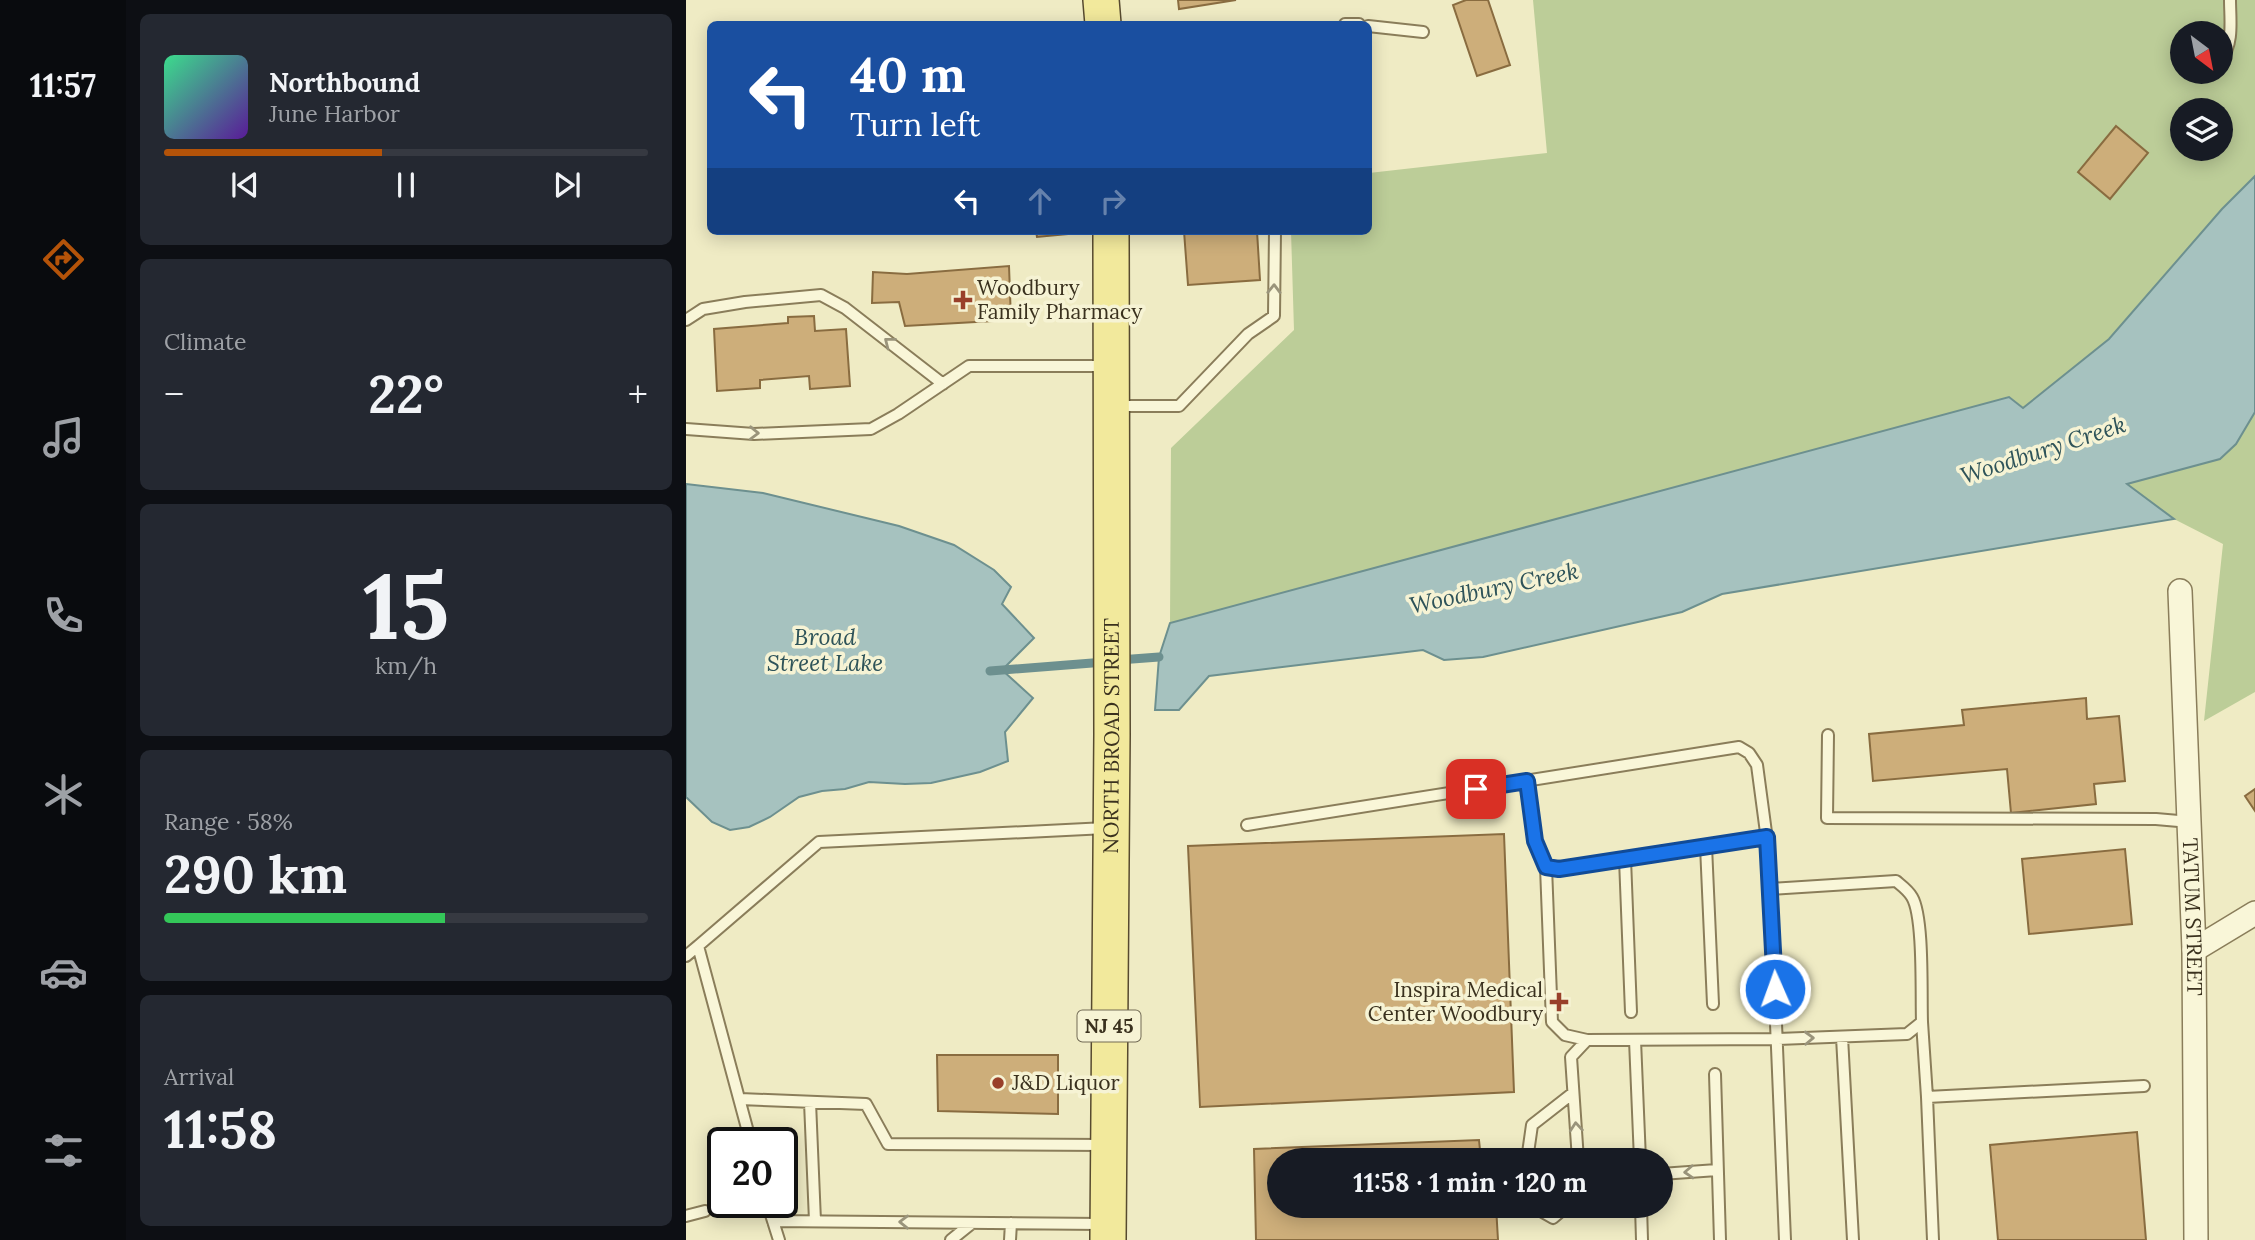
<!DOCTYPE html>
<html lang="en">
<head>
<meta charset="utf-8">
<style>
  :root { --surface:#171b24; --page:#242831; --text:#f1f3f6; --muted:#9ea1a6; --line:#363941; --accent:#b45309 }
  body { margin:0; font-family:Lora,serif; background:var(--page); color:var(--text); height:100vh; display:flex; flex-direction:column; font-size:26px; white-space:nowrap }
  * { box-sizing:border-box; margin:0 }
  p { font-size:23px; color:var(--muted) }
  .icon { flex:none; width:38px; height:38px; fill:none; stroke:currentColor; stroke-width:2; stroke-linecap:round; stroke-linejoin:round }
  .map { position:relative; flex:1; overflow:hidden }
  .panel { display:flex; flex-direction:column; gap:14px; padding:14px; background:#0d0f14; width:560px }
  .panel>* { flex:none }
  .hud { position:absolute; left:21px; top:21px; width:665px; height:214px; border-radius:10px; box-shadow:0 4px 18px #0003; background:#1a4fa0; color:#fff; overflow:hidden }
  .needle { width:46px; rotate:148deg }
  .controls { position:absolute; left:1484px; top:21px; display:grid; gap:14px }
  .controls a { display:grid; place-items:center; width:63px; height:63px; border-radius:50%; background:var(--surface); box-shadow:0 4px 18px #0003; font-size:35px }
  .speed { position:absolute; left:21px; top:1127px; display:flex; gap:14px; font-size:35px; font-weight:700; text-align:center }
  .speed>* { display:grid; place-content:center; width:91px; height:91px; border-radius:50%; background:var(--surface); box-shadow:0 4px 18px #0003; line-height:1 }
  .speed .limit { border:4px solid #111; border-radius:10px; background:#fff; color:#111 }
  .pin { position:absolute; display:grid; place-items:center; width:60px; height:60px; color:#fff; margin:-30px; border-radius:14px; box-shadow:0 4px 10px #0006 }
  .me { position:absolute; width:77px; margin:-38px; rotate:358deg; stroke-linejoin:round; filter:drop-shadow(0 0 5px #0008) }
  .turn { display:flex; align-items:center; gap:24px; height:147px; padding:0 28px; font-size:32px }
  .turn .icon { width:91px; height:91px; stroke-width:2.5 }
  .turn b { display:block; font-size:49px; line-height:60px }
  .lanes { display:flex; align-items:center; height:66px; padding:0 28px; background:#0003; justify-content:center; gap:35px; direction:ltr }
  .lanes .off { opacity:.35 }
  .big { font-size:52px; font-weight:800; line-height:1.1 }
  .panel .tile { flex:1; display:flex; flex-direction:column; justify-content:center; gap:10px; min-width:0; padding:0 24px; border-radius:10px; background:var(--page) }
  .panel .dial { align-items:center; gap:0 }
  .dial b { font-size:91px; line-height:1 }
  .song { display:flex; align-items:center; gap:21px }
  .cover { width:84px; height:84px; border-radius:10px; background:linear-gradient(135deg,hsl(150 70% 55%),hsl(270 70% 35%)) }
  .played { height:7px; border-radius:4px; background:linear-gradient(90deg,var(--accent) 45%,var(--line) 45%) }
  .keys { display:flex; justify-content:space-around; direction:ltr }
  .heat { display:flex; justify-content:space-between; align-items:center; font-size:38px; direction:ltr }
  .charge { height:10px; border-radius:5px; background:linear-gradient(90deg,#34c759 58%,var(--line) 0) }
  .trip { position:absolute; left:581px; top:1148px; width:406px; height:70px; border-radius:35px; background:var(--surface); box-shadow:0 4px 18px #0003; font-weight:800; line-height:70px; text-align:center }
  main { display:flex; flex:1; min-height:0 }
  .menu { display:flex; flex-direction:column; width:126px; justify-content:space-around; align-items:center; background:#090b0e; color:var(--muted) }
  .menu .icon { width:49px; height:49px }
  .menu .active { color:var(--accent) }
  .menu b { font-size:32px; color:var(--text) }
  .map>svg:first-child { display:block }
</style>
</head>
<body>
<main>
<nav class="menu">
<b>11:57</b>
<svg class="icon active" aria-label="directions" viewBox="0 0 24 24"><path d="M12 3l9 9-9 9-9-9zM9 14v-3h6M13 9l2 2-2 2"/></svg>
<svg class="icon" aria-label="music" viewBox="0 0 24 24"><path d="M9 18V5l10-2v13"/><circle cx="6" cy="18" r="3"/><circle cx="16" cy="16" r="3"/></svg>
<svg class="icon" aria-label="phone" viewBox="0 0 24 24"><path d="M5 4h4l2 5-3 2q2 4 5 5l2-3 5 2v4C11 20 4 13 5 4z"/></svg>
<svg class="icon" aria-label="climate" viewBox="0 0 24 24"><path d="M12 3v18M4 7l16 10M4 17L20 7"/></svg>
<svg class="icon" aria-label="car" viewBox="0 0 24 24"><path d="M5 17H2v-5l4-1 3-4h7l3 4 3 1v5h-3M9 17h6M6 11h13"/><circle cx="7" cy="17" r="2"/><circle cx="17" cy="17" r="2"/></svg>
<svg class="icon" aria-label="filters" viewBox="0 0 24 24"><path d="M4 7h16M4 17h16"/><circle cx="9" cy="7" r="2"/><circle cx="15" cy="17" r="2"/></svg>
</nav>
<section class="panel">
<div class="tile">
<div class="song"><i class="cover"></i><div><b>Northbound</b><p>June Harbor</p></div></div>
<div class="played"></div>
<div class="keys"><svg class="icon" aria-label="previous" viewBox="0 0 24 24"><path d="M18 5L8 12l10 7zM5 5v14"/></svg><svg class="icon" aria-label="pause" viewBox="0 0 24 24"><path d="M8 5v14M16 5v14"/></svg><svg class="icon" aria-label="next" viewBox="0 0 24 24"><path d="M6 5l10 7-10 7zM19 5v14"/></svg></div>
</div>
<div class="tile"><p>Climate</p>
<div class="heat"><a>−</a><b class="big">22°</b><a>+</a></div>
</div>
<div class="tile dial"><b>15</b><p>km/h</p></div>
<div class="tile"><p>Range · 58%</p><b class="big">290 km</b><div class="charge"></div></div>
<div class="tile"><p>Arrival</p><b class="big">11:58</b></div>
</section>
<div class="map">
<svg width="1569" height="1240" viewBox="0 0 1569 1240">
  <rect width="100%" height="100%" fill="#efebc4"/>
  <path fill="#bccd98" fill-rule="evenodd" d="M847 0H1569V692L1518 721 1537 544 1488 519 1323 397 484 623 485 448 608 330 605 231H682L683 173 861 153ZM1496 33H1535V72H1496ZM1496 110H1535V149H1496Z"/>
  <path fill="#a6c2bf" stroke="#6d908f" stroke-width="2" d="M1569 176V412L1550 444 1534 459 1441 484 1488 519 1036 594 996 612 797 657 758 660 737 650 523 676 493 710H469L473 657 484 623 1323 397 1337 408 1423 339 1536 209Z
    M0 484 77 493 213 526 268 545 308 570 325 587 316 604 348 638 316 670 347 698 319 732 322 761 294 772 245 783 219 784 183 782 159 789 136 791 113 797 84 817 63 827 44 830 26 822 0 797Z"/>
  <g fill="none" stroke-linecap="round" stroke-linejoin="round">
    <path stroke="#6d908f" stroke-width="9" d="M433 660 473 657
      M304 671 419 662"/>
  </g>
  <path fill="#cdae7a" stroke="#896c40" stroke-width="2" d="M492 0H550L493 9Z
    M780 0H802L824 65 791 76 767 5Z
    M1430 126 1462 153 1424 199 1392 172Z
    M350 231H392V233L351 237Z
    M498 231H571L574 280 502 285Z
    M323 266 325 320 219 326 213 302 186 303 187 272 221 274Z
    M128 316 129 331 160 329 164 386 124 389 123 376 74 380V388L31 391 28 329 102 323V317Z
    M1400 698 1401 719 1433 716 1439 781 1408 784 1410 804 1325 813 1321 769 1187 781 1183 734 1278 725 1276 710Z
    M1569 789V811L1559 796Z
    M818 834 828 1092 514 1107 502 846Z
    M1439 849 1446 924 1343 934 1336 859Z
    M251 1055H372V1114L252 1111Z
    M1451 1132 1460 1240H1312L1304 1145Z
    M793 1140 795 1160H593V1206H810L812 1240H570L568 1149Z"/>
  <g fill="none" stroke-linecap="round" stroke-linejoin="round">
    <g stroke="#8a7d5a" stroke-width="14">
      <path id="service" d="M659 24H673
        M682 26 737 32
        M1535 59C1548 44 1544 19 1544 0
        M0 320 17 309 59 302 135 295 159 308 257 384
        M431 406H493L562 334 588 316 589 231
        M0 429 68 434 185 429 212 414 283 366H422
        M1142 735 1141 818 1470 819 1504 822
        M841 781 849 841 860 867 873 869 1081 837
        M561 825 1053 747 1063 753 1071 765 1083 855 1099 1240
        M1020 846 1027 1004
        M939 859 945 1012
        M860 867 866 1022 879 1035 901 1040
        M0 956 12 946
        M1236 1022 1241 1097 1247 1240
        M1156 1037 1167 1240
        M949 1040 954 1160
        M1029 1074 1034 1240
        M1241 1097 1458 1086
        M54 1099 180 1104 202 1144 420 1145
        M124 1102 129 1221
        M65 1143 12 946 133 842 420 828
        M841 1160 846 1125 887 1093
        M892 1160 885 1057 901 1040 1091 1039 1221 1034 1236 1022C1235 995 1238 917 1226 897 1222 890 1216 886 1210 881L1084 889
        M975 1174 1031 1170
        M81 1202 93 1240
        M846 1206 867 1218 881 1206
        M955 1206 956 1240
        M0 1216 19 1211
        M87 1221 416 1224
        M265 1240 286 1223
        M324 1240 325 1223"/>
    </g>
    <g stroke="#8a7d5a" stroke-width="26">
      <g id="minor">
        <path id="s1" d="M1494 591 1508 950 1510 1240"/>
        <path d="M1508 950 1569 913"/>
      </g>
    </g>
    <g stroke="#574a2f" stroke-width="38">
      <g id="primary">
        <path d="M415 0 417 24"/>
        <path id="s2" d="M422 1240 426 734 425 231"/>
      </g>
    </g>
    <use href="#service" stroke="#f9f6d8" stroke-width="10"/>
    <use href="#minor" stroke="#f9f6d8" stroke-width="23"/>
    <use href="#primary" stroke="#f2e99c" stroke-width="35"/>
  </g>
  <defs><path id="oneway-chevron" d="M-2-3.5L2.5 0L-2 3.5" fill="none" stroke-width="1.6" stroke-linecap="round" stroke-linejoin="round" transform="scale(1.75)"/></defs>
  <g stroke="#9a947b">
    <use href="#oneway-chevron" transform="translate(588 289) rotate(-89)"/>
    <use href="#oneway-chevron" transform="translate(203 342) rotate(-142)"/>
    <use href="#oneway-chevron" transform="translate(68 433) rotate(1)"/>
    <use href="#oneway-chevron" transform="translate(1123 1038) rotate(-2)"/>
    <use href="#oneway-chevron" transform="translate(890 1127) rotate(-95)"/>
    <use href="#oneway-chevron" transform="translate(1003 1172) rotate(177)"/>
    <use href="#oneway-chevron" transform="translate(218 1222) rotate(-179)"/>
  </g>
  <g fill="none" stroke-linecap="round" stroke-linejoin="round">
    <g stroke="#114b97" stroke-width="18">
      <path id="route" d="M790 789 841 781 849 841 860 867 873 869 1081 837 1089 989"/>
    </g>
    <use href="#route" stroke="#1a73e8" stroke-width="12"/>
  </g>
  <g fill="#99402a" stroke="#f6f3d4" stroke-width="2.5">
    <path d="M273.5 289.5h7v7h7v7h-7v7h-7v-7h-7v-7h7z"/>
    <path d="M869.5 991.5h7v7h7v7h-7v7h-7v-7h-7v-7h7z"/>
    <circle cx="312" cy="1083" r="7"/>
  </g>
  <g text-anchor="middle" stroke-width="7" stroke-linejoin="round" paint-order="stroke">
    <rect fill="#f6f3d4" stroke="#726b55" stroke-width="2" x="391.5" y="1010.5" width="63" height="31" rx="5"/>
    <g font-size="19" font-weight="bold" fill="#3a311e">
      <text x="423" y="1033">NJ 45</text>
    </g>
    <g font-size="21" fill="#3a311e" stroke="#f6f3d4" text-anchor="start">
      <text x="291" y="295">Woodbury<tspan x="291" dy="24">Family Pharmacy</tspan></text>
      <text x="857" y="997" text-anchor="end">Inspira Medical<tspan x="857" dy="24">Center Woodbury</tspan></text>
      <text x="326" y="1090">J&amp;D Liquor</text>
    </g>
    <g font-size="21" fill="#3a311e" stroke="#f6f3d4">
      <text dy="7" stroke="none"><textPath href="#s2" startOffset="504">NORTH BROAD STREET</textPath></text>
      <text dy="7" stroke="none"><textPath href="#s1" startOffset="326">TATUM STREET</textPath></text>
    </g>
    <g font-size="23" font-style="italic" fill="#2e5359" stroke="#f6f3d4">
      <text transform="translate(1357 450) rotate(-18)" y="8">Woodbury Creek</text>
      <text transform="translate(808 588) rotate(-12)" y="8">Woodbury Creek</text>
      <text x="139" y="645">Broad<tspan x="139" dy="26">Street Lake</tspan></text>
    </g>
  </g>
</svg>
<div class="controls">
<a><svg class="needle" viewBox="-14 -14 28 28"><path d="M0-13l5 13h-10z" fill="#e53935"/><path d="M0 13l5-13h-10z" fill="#9ea1a6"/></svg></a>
<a><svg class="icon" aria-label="layers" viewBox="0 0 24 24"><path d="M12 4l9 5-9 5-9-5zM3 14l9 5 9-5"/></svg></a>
</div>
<div class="speed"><div class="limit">20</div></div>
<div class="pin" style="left:790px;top:789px;background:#d93025"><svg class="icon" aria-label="arrive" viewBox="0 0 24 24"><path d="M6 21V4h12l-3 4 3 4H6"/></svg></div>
<svg class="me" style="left:1089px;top:989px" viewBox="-20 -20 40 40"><circle r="17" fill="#1a73e8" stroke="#fff" stroke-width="3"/><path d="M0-11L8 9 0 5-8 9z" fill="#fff"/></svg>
<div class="trip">11:58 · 1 min · 120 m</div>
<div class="hud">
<div class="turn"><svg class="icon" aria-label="left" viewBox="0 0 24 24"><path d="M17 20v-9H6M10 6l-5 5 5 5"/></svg><div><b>40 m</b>Turn left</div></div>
<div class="lanes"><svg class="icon" aria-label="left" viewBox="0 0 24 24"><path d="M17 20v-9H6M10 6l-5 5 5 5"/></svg><svg class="icon off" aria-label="ahead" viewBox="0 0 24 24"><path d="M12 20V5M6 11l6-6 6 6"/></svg><svg class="icon off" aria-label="right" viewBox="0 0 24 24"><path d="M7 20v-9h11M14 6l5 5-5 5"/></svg></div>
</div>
</div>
</main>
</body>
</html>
